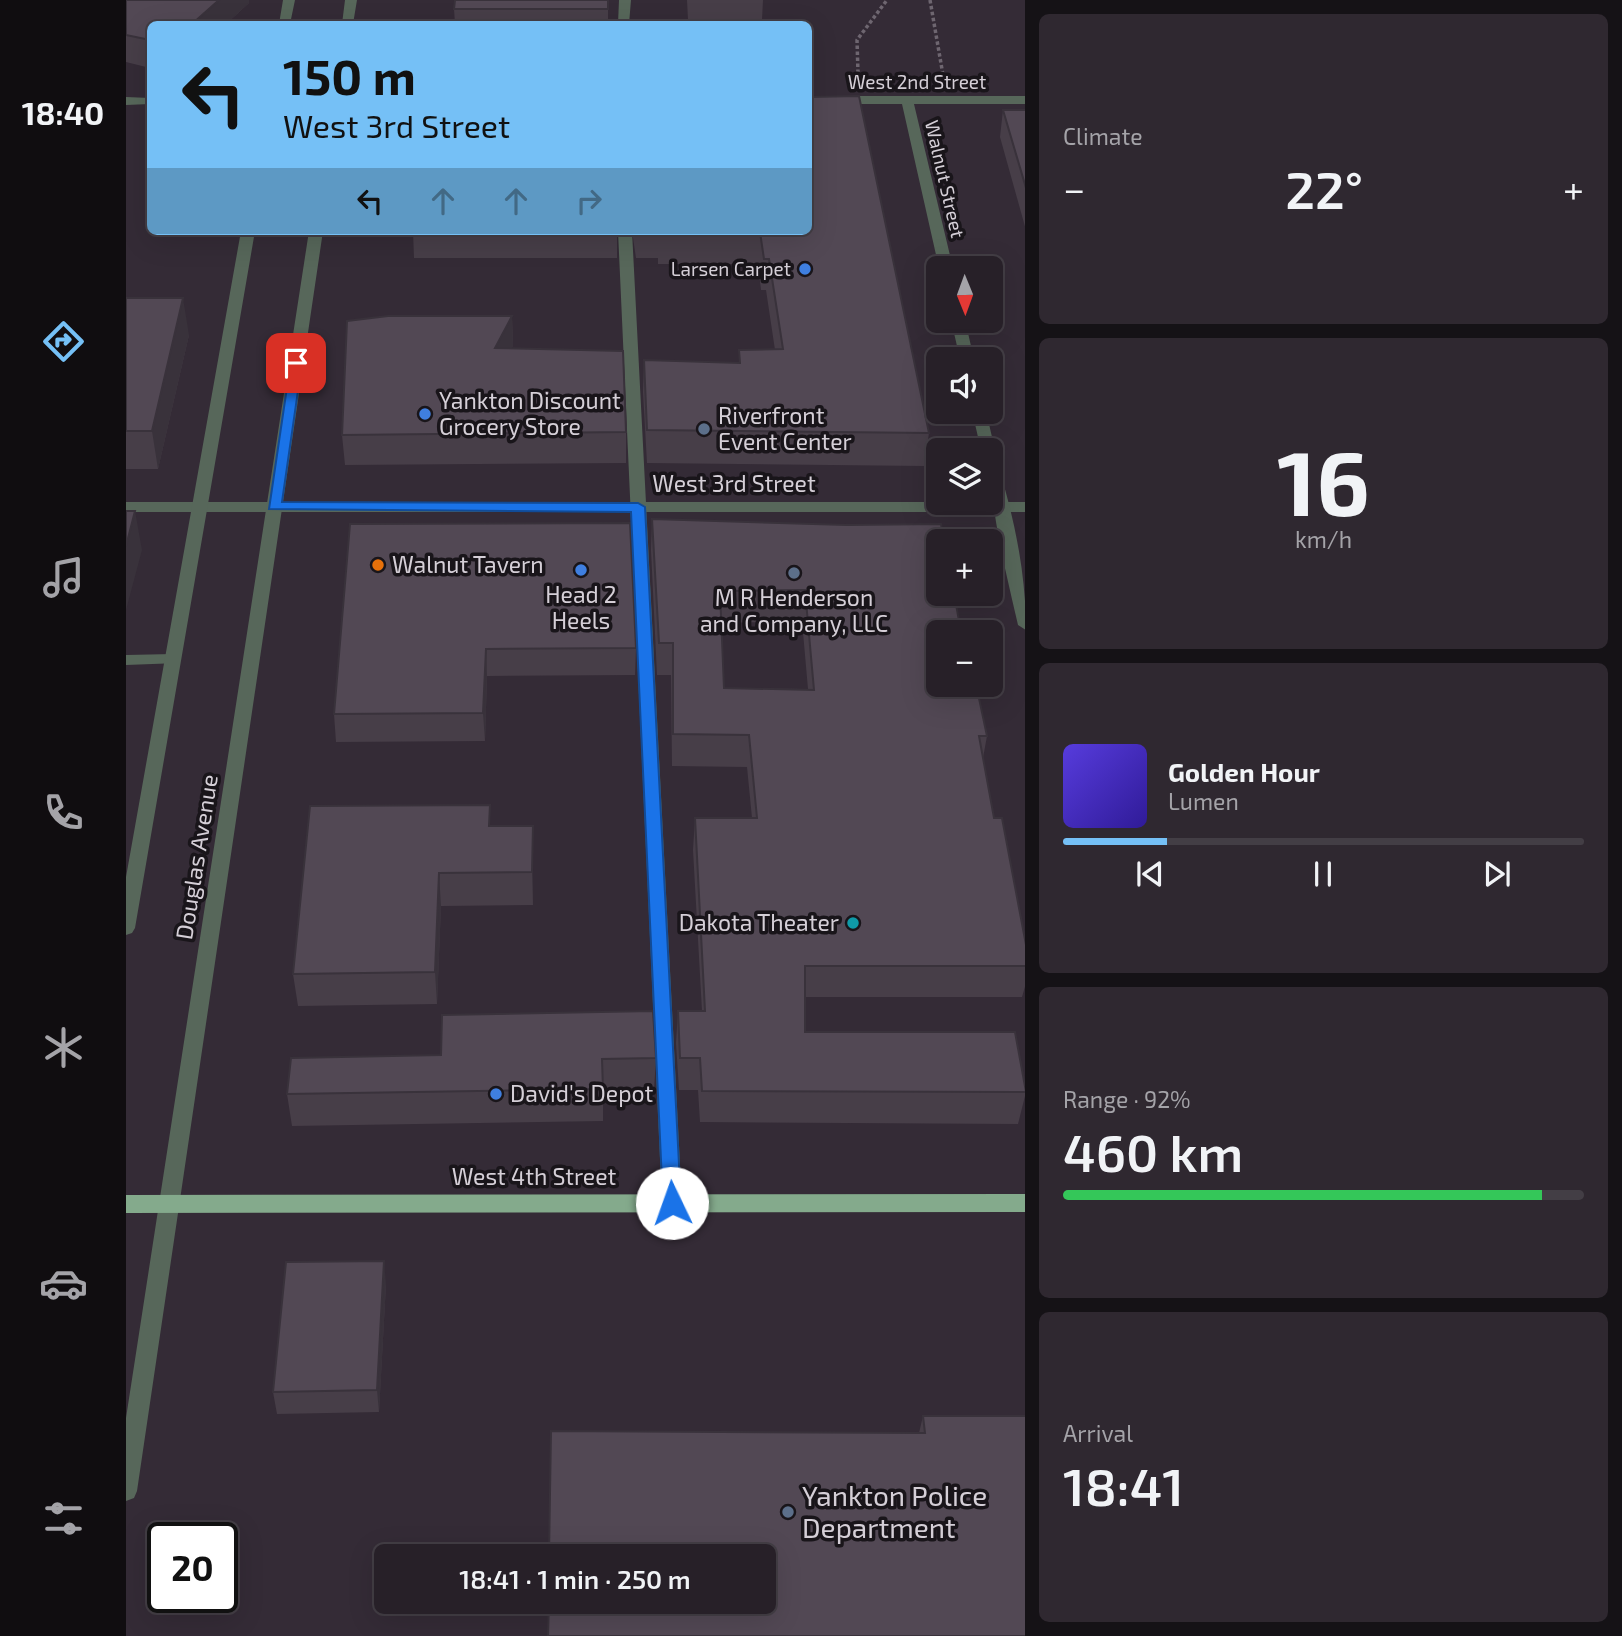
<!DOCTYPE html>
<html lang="en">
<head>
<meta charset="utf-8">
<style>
  :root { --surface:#272028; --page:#2f2830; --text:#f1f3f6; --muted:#a4a3a8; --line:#433e45; --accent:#75c0f6 }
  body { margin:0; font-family:"Exo 2",sans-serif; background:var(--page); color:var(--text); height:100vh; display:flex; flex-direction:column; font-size:26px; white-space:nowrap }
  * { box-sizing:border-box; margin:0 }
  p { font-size:23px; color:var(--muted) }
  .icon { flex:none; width:38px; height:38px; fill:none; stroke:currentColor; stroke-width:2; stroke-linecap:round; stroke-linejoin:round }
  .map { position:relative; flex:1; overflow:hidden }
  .side { display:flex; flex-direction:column; gap:14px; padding:14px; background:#151216; width:597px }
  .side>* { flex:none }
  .banner { position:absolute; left:21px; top:21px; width:665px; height:214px; border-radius:10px; box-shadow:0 7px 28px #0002,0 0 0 2px var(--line); background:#75c0f6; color:#111; overflow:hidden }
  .needle { width:46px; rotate:179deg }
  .tools { position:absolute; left:800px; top:256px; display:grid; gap:14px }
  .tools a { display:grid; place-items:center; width:77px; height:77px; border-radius:10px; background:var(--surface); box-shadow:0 7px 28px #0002,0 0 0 2px var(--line); font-size:35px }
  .speed { position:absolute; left:21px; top:1522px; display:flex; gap:14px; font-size:35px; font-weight:700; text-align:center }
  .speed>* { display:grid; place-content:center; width:91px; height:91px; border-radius:50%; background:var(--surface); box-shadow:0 7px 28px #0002,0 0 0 2px var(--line); line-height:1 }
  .speed .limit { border:4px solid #111; border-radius:10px; background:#fff; color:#111 }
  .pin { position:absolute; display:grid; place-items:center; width:60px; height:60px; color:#fff; margin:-30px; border-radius:14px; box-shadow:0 4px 10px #0006 }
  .me { position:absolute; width:77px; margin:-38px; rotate:357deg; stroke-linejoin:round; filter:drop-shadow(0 0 5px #0008) }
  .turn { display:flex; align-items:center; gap:24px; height:147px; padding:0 21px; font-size:32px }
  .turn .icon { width:91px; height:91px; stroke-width:2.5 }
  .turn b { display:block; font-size:49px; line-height:60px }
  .lanes { display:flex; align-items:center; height:66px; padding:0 21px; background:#0003; justify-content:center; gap:35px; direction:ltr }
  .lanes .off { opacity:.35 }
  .big { font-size:52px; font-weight:600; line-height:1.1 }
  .side .card { flex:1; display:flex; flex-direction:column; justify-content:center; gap:10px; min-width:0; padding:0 24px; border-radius:10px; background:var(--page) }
  .side .dial { align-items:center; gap:0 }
  .dial b { font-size:91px; line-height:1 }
  .song { display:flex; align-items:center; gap:21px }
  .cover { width:84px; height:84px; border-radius:10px; background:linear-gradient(135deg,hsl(250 70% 55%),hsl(250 70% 35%)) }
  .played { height:7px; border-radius:4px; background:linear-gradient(90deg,var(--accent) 20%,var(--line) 20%) }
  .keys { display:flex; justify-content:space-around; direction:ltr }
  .heat { display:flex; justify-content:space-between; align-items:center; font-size:38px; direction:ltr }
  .charge { height:10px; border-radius:5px; background:linear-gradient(90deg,#34c759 92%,var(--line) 0) }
  .trip { position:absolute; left:248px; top:1544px; width:402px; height:70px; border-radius:10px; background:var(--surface); box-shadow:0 7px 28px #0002,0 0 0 2px var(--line); font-weight:600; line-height:70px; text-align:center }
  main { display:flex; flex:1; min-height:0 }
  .dock { display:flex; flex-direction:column; width:126px; justify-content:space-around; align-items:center; background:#100d10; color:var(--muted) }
  .dock .icon { width:49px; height:49px }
  .dock .current { color:var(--accent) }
  .dock b { font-size:32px; color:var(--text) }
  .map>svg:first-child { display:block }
</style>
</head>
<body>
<main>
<nav class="dock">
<b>18:40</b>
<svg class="icon current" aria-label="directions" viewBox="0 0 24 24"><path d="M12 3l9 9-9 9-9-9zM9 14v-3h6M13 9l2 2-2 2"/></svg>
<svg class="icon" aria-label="music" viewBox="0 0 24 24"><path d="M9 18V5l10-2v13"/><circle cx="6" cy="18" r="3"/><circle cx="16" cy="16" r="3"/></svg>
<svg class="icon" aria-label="phone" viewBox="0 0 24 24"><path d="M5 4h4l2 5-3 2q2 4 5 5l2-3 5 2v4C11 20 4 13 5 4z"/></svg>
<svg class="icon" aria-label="climate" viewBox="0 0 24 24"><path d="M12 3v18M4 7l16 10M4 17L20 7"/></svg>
<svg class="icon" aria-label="car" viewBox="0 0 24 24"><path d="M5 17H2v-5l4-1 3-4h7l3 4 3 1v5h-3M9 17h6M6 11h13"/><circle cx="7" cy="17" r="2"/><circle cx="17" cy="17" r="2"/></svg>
<svg class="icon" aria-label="filters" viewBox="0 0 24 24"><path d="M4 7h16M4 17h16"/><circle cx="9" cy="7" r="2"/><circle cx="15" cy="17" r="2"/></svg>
</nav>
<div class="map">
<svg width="900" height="1636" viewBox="0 0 900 1636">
  <rect width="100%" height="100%" fill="#342b36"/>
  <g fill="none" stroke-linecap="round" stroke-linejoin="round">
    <path stroke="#6e6670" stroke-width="3.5" stroke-dasharray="3.5 2.5" stroke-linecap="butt" d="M804 0 817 75
      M732 73 731 40 761 0"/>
    <path fill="#57675a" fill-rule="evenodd" d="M493 0H505L503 24H492Z
      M492 231H506L556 1203 553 1209 546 1211 539 1209 536 1203Z
      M47 654 53 655 55 659 53 663 0 665V655Z"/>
    <path fill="#57675a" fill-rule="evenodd" d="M157 0H169L164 24H153Z
      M219 0H231L227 24H216Z
      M0 502H900V512H0Z"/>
    <path fill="#57675a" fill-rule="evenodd" d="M682 96H900V104H788L827 268H813L776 104H682Z
      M0 97 24 98V104L0 105Z
      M115 231H129L9 928 6 933 0 935V877Z
      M183 231H197L11 1491 8 1498 0 1501V1418Z
      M825 320H839L848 359H834Z
      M846 411H860L869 450 867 453 864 454V450H855Z
      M864 458 871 462C888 516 900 573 900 630L892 625C880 572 864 511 864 458Z"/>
    <path fill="#84aa8c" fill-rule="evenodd" d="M900 1194V1212L0 1213V1195Z"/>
  </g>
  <path fill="#473e48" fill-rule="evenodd" d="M0 0H123V3L100 24H24V68L0 62Z
    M482 0V24H329L328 9Z
    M561 0H637L636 20H562Z
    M877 110H900V230L874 137Z
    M287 231H491V258H288Z
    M506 231H682L803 433 798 466 521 463 517 392 518 360 613 363V350H649L640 290H635L632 264H532V258H510Z
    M0 298 63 335 32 469H0Z
    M386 316 387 346 385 348 500 432V463L219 465 216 435Z
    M526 519 812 632 861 736 857 758 868 818 900 945V983L896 997H679V1032L900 1092 892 1124 574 1122 572 1090H553L550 1043 552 1011H576L567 850 569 818H626L621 767 546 766 545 675H531L525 550ZM676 621 682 689 598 688 595 623Z
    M224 524 510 648 509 675 361 676 359 741 210 742 208 714Z
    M364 805V826L407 858V905L315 906 311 1004 172 1006 167 974Z
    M165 1058H530L528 1090 477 1091V1121L166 1126 161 1094Z
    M260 1284 253 1412 151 1414 147 1392Z
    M797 1416 900 1636 793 1433Z"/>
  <path fill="#39323b" d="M93 0H123V3L100 24H66Z
    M57 298 63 335 32 469 26 431Z
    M386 316 387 346 370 378 369 348Z
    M9 511 16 550 0 610V546Z
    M360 649 361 676 359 741 357 713Z
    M407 826V905L406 872Z
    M313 873 315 906 311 1004 309 972Z
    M258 1261 260 1284 253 1412 251 1390Z"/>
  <path fill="#524854" stroke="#39323b" stroke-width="2" fill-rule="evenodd" d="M0 0H93L66 24H24V40L0 35Z
    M329 0H482V9H328Z
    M733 96 803 433 521 430 518 360 614 363 613 350 657 349 643 259H638L634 232H533V231H682V97Z
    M877 110H900V188Z
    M0 298H57L26 431H0Z
    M262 316H386L369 348 497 351 500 432 216 435 221 321Z
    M0 511H9L0 546Z
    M526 519 721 525 815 524 818 541H812V593H828L835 632H812V684H850L861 736H853L868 818H876L900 945V966H679V1032H889L900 1092 576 1091 574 1058H554L552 1011H579L569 818H631L623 735 547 734V643H533ZM679 590 688 690 598 688 594 591Z
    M504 523 510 648 360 649 357 713 208 714 224 524Z
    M364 805 363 826H407L406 872 313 873 309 972 167 974 184 806Z
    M527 1011 530 1058 476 1059 477 1089 161 1094 165 1058 315 1055 316 1015Z
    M258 1261 251 1390 147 1392 160 1262Z
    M797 1416H900V1636H422L423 1601H639V1556H423L425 1431 799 1433Z"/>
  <path fill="#1a73e8" stroke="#114b97" stroke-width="2" d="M165 360 176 363 156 502 512 503 519 507 555 1203 553 1208H539L537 1203 505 512 143 509Z"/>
  <g fill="#3f7fe0" stroke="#19151a" stroke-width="2.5">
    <circle cx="679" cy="269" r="7"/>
    <circle cx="299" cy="414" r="7"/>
    <circle cx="455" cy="570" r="7"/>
    <circle cx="370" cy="1094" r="7"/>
  </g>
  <g fill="#5c6f8a" stroke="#19151a" stroke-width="2.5">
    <circle cx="578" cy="429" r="7"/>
    <circle cx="668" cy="573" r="7"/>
    <circle cx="662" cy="1512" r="7"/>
  </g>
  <circle fill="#e8710a" stroke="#19151a" stroke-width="2.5" cx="252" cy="565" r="7"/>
  <circle fill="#0f9aa8" stroke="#19151a" stroke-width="2.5" cx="727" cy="923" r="7"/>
  <g text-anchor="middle" stroke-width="7" stroke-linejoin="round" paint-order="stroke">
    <g font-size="19" fill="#d5cfd7" stroke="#19151a">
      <text x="791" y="89">West 2nd Street</text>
      <text transform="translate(819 179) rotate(77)" y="7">Walnut Street</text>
    </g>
    <g font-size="19" fill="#d5cfd7" stroke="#19151a" text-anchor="end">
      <text x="665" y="276">Larsen Carpet</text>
    </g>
    <g font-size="23" fill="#d5cfd7" stroke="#19151a" text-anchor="start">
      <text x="313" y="409">Yankton Discount<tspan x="313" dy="26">Grocery Store</tspan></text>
      <text x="592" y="424">Riverfront<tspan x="592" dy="26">Event Center</tspan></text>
      <text x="266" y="573">Walnut Tavern</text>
      <text x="455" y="603" text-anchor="middle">Head 2<tspan x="455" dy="26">Heels</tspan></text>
      <text x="668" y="606" text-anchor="middle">M R Henderson<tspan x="668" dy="26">and Company, LLC</tspan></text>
      <text x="713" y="931" text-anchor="end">Dakota Theater</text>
      <text x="384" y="1102">David's Depot</text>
    </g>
    <g font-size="23" fill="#d5cfd7" stroke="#19151a">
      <text x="608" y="492">West 3rd Street</text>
      <text transform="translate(71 857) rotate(-81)" y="8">Douglas Avenue</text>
      <text x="408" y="1185">West 4th Street</text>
    </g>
    <g font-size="28" fill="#d5cfd7" stroke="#19151a" text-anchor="start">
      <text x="676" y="1506">Yankton Police<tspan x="676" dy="32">Department</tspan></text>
    </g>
  </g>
</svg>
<div class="tools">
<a><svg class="needle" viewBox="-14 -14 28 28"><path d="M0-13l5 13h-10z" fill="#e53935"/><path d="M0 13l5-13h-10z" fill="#a4a3a8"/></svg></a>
<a><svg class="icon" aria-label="sound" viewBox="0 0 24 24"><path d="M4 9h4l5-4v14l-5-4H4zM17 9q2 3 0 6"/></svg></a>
<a><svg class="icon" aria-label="layers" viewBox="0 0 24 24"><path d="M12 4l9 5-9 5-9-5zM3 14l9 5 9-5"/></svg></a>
<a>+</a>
<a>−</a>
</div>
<div class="speed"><div class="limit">20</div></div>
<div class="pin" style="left:170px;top:363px;background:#d93025"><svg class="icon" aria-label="arrive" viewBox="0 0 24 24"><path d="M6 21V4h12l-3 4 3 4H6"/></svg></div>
<svg class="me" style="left:546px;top:1203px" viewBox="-20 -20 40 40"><circle r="19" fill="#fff"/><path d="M0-13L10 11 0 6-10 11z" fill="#1a73e8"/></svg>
<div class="trip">18:41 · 1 min · 250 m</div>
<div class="banner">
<div class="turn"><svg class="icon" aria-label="left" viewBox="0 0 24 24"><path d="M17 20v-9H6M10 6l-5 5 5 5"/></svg><div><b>150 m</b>West 3rd Street</div></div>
<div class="lanes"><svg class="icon" aria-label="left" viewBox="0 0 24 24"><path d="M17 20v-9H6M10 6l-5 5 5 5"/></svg><svg class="icon off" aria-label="ahead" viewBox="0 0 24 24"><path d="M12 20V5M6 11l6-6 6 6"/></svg><svg class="icon off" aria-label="ahead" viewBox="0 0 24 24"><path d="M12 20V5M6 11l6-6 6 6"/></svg><svg class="icon off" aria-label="right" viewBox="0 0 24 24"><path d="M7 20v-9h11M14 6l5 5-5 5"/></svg></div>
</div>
</div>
<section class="side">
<div class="card"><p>Climate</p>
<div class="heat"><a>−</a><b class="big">22°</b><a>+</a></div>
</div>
<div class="card dial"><b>16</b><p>km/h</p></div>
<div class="card">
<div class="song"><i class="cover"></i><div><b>Golden Hour</b><p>Lumen</p></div></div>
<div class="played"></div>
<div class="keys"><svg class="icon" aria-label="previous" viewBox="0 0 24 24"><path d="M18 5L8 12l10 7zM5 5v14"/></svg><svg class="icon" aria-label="pause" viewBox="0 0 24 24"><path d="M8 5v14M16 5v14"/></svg><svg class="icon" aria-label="next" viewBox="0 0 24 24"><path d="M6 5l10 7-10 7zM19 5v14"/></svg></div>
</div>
<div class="card"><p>Range · 92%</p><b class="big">460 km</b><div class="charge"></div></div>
<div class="card"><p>Arrival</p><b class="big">18:41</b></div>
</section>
</main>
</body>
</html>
